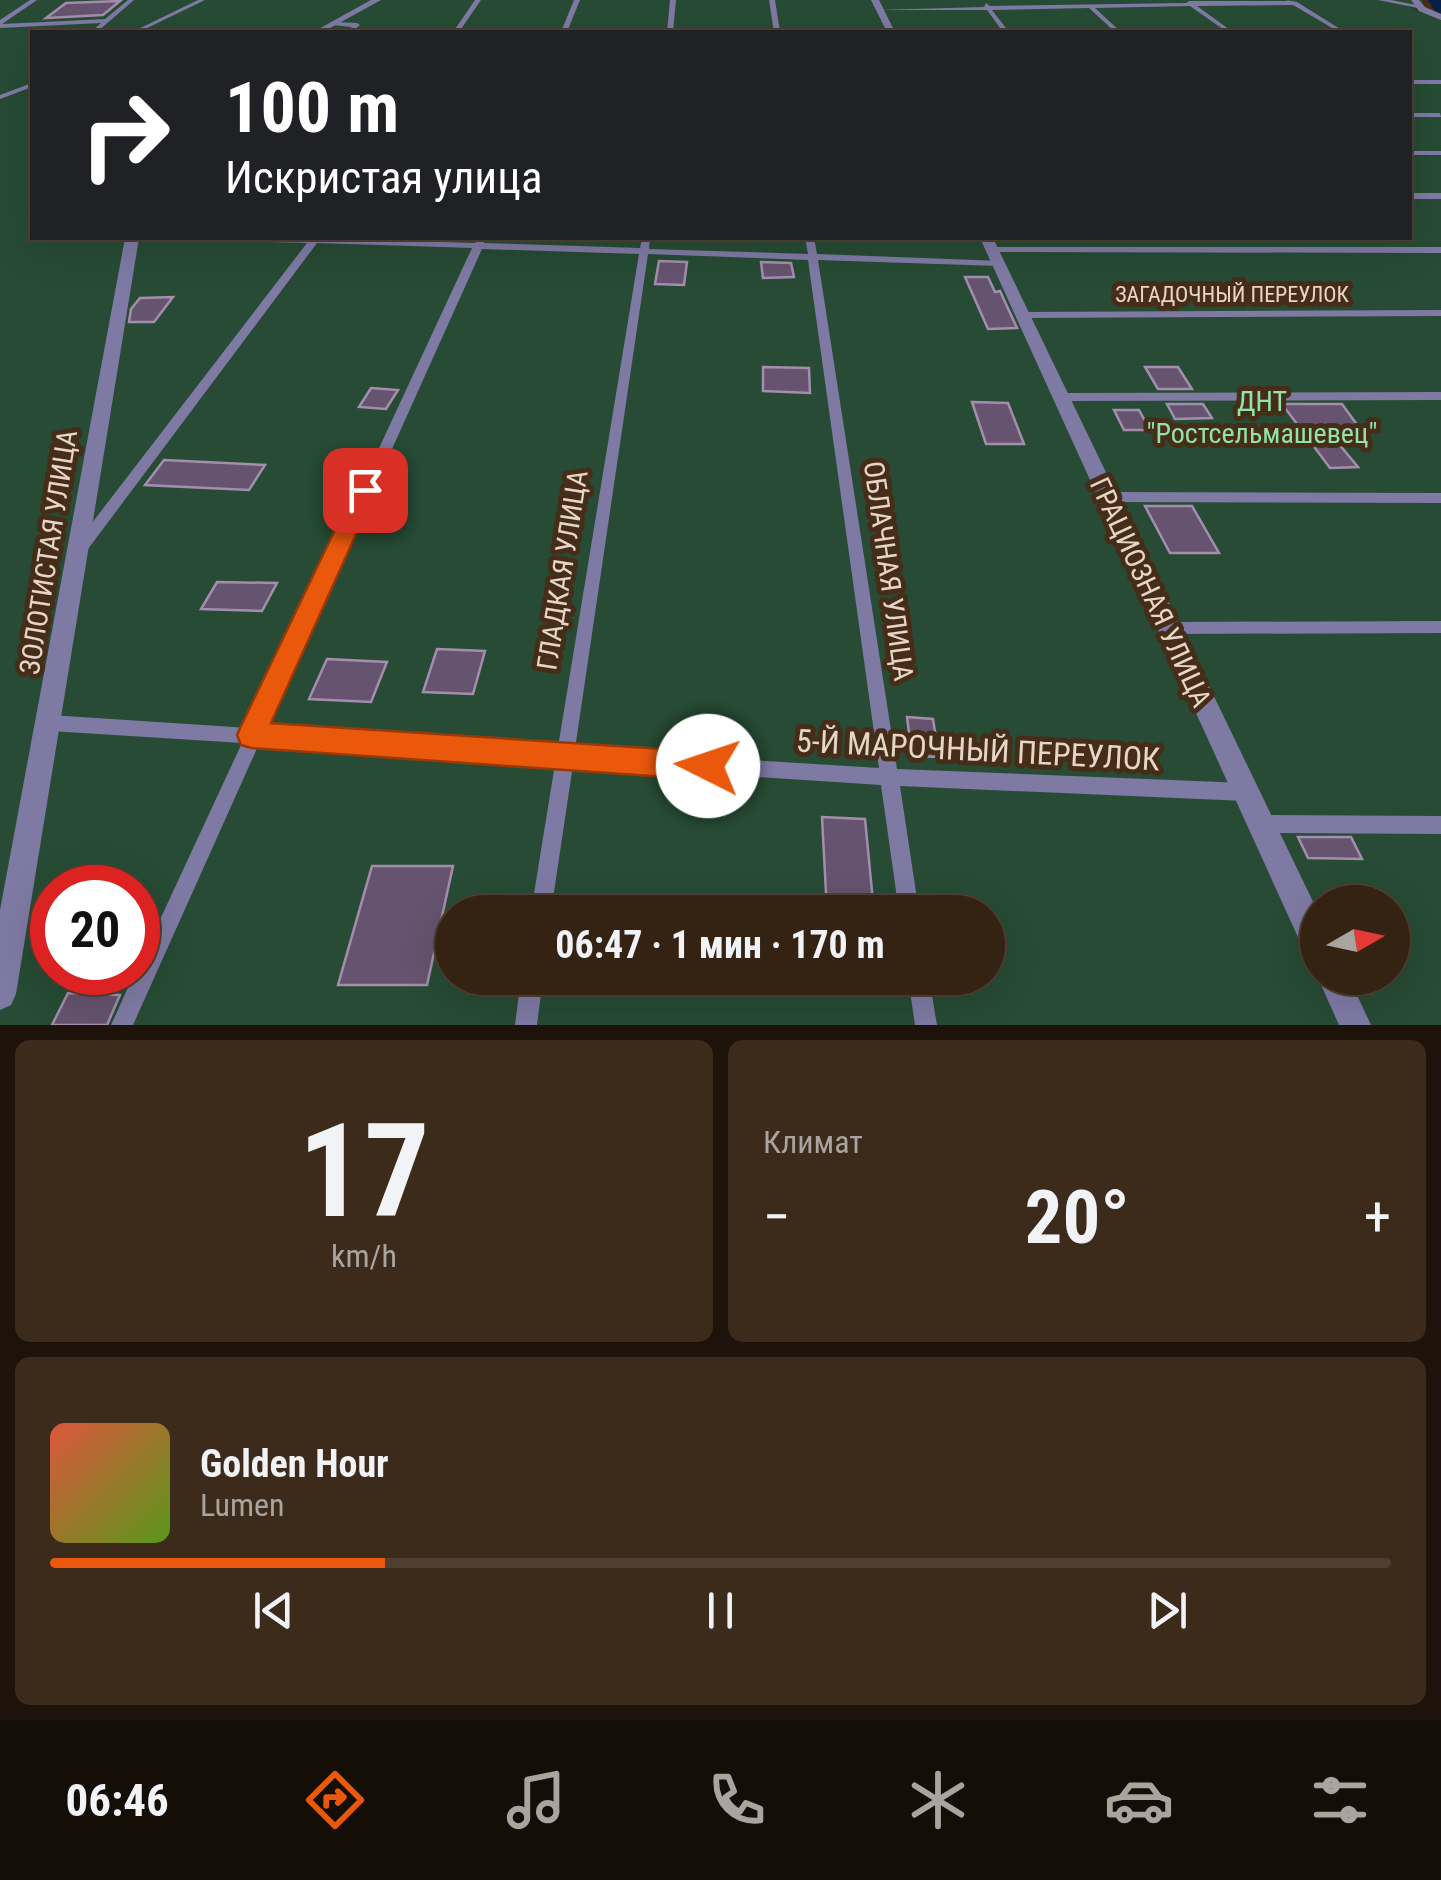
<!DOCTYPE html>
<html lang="ru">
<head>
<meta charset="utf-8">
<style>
  :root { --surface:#342212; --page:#3c2a1b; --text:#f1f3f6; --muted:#a9a49f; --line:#4e3f32; --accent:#ea580c }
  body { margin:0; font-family:"Roboto Condensed",sans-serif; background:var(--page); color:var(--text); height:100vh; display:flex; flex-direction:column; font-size:38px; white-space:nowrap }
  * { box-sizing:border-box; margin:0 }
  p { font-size:32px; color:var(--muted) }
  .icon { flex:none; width:55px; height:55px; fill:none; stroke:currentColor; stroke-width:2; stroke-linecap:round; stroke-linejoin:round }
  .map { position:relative; height:1025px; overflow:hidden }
  .details { display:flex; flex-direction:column; gap:15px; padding:15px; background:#1d130a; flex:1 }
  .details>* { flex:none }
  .banner { position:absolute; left:30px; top:30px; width:1382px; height:210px; border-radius:0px; box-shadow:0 10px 40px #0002,0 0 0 2px var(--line); background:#202124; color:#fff; overflow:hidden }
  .needle { width:65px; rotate:81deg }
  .controls { position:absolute; left:1300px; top:885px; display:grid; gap:20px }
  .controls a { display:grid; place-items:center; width:110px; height:110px; border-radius:50%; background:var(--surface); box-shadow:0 10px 40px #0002,0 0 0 2px var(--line); font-size:50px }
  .speed { position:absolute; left:30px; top:865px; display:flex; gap:20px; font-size:50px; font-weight:700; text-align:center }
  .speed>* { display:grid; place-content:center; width:130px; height:130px; border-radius:50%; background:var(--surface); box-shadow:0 10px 40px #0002,0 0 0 2px var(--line); line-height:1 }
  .speed .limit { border:15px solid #d22; background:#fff; color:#111 }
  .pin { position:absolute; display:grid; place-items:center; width:85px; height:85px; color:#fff; margin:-42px; border-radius:20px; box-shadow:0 5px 15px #0006 }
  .me { position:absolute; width:110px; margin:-55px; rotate:274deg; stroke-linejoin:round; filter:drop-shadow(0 0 8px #0008) }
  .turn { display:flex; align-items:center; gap:35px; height:210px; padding:0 30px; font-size:45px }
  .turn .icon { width:130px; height:130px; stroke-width:2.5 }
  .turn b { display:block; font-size:70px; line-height:85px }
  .big { font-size:75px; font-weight:700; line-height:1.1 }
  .details .tile { flex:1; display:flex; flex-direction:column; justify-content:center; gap:15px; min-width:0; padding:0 35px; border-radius:15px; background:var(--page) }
  .details .dial { align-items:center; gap:0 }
  .dial b { font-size:130px; line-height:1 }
  .song { display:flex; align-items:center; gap:30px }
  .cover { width:120px; height:120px; border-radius:15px; background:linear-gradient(135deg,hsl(10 70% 55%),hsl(90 70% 35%)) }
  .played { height:10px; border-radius:5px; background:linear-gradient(90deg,var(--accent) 25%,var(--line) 25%) }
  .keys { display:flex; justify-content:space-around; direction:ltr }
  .heat { display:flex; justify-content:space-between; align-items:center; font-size:55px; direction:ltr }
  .details .tiles { flex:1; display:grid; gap:15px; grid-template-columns:1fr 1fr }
  .tile:last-child { grid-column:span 2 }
  .trip { position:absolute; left:435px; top:895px; width:570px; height:100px; border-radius:50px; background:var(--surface); box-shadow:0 10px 40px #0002,0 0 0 2px var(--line); font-weight:700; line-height:100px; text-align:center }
  .tabs { display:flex; height:160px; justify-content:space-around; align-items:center; background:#150e07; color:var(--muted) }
  .tabs .icon { width:70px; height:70px }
  .tabs .selected { color:var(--accent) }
  .tabs b { font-size:45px; color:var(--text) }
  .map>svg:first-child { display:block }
</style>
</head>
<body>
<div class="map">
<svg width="1441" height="1025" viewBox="0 0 1441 1025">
  <rect width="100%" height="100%" fill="#462d18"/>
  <path fill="#274b34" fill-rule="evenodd" d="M0 0H1423L1422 7H1410L1441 19V1025H0ZM32 32H1410V238H32ZM52 888H138V972H52ZM1318 902H1392V978H1318ZM452 912H988V978H452Z"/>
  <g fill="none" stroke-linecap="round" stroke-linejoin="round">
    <path fill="#081f48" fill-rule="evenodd" d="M1428 0H1441V13L1435 11Z"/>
  </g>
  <path fill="#66536f" stroke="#a38ead" stroke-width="2.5" d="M120 1 103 15 46 18 66 3Z
    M659 261 687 262 684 285 655 284Z
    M761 262 791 263 794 277 763 278Z
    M965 277H988L995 292 1000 291 1017 328 988 329Z
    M173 297 154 322H129L131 309 140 298Z
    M763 367 809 368 810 393 763 391Z
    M1145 367H1178L1192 389H1158Z
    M371 388 398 390 386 409 359 407Z
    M972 402 1008 403 1024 444H986Z
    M1167 404H1203L1212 418 1175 419Z
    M1282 404H1342L1363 433 1329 432 1358 467 1330 468Z
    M1114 410H1139L1150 430H1124Z
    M164 460 265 465 249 490 145 485Z
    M1145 506H1192L1219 553H1170Z
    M217 582 277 583 262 611 201 609Z
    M437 649 485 651 473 694 423 692Z
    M327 659 387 662 371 702 309 699Z
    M907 717 933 719 939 757 912 756Z
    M822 817 865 819 874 912H827Z
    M1298 837H1351L1362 859 1308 858Z
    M372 866H453L427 985H338Z
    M68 993 120 995 107 1025H52Z"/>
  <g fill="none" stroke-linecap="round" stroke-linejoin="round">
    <path fill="#7f7aa4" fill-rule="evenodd" d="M30 0H37L2 24 105 19 128 0H134L97 32H91L101 23 0 28V20Z
      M198 0H205L139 32H132Z
      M475 0H481L459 32H453Z
      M574 0H580L567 32H561Z
      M670 0H676L673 32H667Z
      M769 0H775L780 32H774Z
      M1286 0 1297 2 1345 32H1339L1293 5 1197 6 1233 32H1227L1190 6 1095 8 1121 32H1115L1089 8 992 10 1009 32H1003L987 10H877L984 7 986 3 990 6 1186 3 1189 1H1288Z
      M1378 0H1391L1421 6 1418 8Z
      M334 22 357 23 360 25 352 32H346L352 27 332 25Z
      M1410 80H1441V84H1410Z
      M32 83V87L0 99V95Z
      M1410 113H1440L1441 117H1410Z
      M1410 151H1441V155H1410Z
      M1410 193H1441V199H1410Z
      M237 238H320L475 243 478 238H486L484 243 640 248 642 238H650L649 249 808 254 805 238H814L817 254 1001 261V265L998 266 818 260 897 769 1245 783 1251 786 1254 792 1251 798 1245 801 900 786 919 912H899L881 785 573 765 551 912H531L555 764 259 744 133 1025H111L135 972H138V967L242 743 50 731 44 729 41 723 44 717 50 715 249 728 472 248 317 243 85 553H75L73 549 75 545 307 243 241 241ZM482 249 639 254 558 747 266 729ZM648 254 808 260 879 768 575 749Z
      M991 247H1441V253L988 252V248Z
      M1441 310V316L1023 318 1018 315 1023 312Z
      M1441 392V400L1061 401 1055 397 1061 393Z
      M1106 492 1441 493V503L1106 502 1099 497Z
      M1441 621V633L1168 634 1162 633 1160 628 1162 623 1168 622Z
      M1259 815 1441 816V834L1259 833 1252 831 1250 824 1252 817Z
      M521 978H543L537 1025H515Z
      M908 978H929L937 1025H915Z"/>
    <path fill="#7f7aa4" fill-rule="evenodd" d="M371 0H381L323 32H313Z
      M871 0H879L895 32H887Z
      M1411 0H1419L1425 7 1441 14V20L1419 11Z
      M125 238H139L16 994 11 1005 0 1010V910Z
      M980 238H993L1318 912V961L1307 957Z
      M1318 978H1349L1371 1025H1339Z"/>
  </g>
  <path fill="#ea580c" stroke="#983908" stroke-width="2.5" d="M365 482 376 490 271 723 708 752 718 756 722 766 718 776 708 780 251 748 241 745 237 735 241 726 354 490Z"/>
  <g text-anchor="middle" stroke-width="10" stroke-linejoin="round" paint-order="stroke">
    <g font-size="22" fill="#e6d6ca" stroke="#462d18">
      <text x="1232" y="302">ЗАГАДОЧНЫЙ ПЕРЕУЛОК</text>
    </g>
    <g font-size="28" fill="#90e3ac" stroke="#462d18">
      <text x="1262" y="411">ДНТ<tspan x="1262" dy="32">"Ростсельмашевец"</tspan></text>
    </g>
    <g font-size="28" fill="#e6d6ca" stroke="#462d18">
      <text transform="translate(48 552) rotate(-81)" y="10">ЗОЛОТИСТАЯ УЛИЦА</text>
      <text transform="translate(562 570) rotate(-81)" y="10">ГЛАДКАЯ УЛИЦА</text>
      <text transform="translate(889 571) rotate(82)" y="10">ОБЛАЧНАЯ УЛИЦА</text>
      <text transform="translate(1151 592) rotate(65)" y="10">ГРАЦИОЗНАЯ УЛИЦА</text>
    </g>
    <g font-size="32" fill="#e6d6ca" stroke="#462d18">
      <text transform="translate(978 750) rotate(3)" y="11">5-Й МАРОЧНЫЙ ПЕРЕУЛОК</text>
    </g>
  </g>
</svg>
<div class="controls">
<a><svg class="needle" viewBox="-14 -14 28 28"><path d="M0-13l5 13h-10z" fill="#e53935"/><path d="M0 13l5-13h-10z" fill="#a9a49f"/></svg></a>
</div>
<div class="speed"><div class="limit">20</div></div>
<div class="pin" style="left:365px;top:490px;background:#d93025"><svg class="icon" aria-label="arrive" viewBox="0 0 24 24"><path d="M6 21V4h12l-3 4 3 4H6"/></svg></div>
<svg class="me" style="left:708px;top:766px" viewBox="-20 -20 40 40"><circle r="19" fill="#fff"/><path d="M0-13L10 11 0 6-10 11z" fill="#ea580c"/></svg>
<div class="trip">06:47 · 1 мин · 170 m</div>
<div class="banner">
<div class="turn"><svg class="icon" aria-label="right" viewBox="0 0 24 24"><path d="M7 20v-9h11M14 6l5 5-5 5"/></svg><div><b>100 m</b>Искристая улица</div></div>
</div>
</div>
<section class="details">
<div class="tiles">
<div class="tile dial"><b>17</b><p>km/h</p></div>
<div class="tile"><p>Климат</p>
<div class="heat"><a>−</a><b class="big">20°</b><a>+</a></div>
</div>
<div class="tile">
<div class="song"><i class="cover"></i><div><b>Golden Hour</b><p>Lumen</p></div></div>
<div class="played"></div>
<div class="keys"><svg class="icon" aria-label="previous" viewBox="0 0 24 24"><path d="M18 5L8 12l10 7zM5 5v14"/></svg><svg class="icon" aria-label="pause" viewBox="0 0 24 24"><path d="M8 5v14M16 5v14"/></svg><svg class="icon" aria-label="next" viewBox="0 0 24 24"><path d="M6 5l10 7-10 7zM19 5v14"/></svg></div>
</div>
</div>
</section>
<nav class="tabs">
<b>06:46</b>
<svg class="icon selected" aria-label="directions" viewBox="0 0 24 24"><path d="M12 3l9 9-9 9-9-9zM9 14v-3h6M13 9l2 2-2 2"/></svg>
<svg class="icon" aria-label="music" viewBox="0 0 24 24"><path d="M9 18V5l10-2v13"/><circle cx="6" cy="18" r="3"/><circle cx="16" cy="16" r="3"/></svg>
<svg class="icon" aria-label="phone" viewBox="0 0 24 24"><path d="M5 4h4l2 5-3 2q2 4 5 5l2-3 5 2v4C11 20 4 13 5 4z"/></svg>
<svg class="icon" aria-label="climate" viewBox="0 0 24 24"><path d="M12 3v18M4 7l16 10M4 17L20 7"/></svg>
<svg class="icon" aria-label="car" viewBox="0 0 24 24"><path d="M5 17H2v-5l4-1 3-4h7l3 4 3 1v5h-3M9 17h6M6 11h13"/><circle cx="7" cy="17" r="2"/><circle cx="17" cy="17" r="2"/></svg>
<svg class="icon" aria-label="filters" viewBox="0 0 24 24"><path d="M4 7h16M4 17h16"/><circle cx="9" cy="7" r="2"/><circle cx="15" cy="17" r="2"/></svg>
</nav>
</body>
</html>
